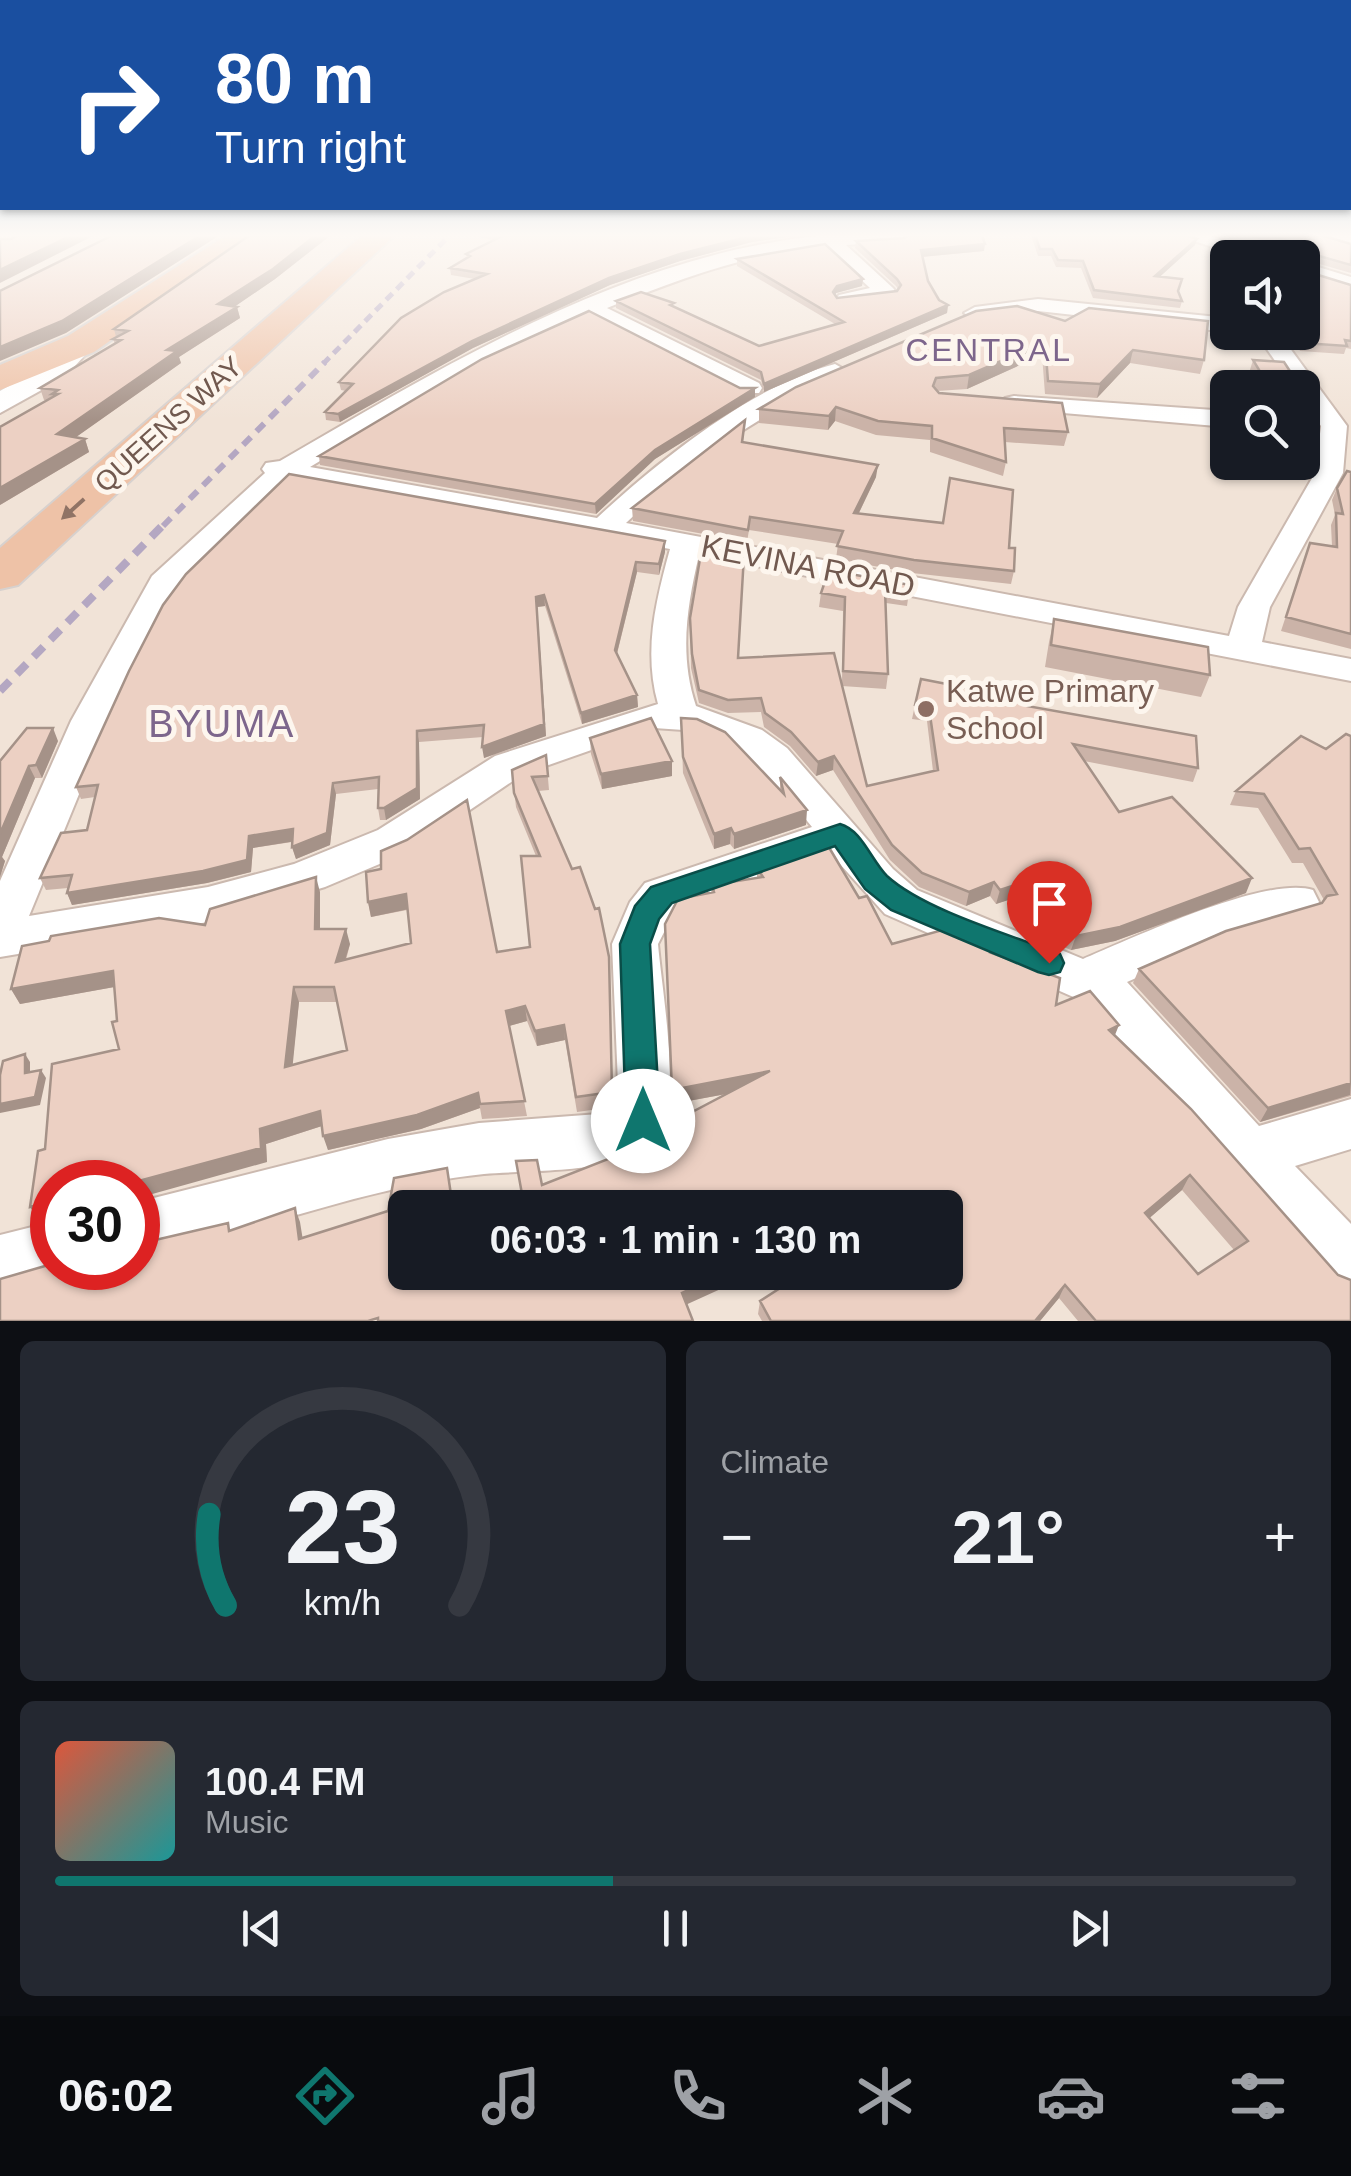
<!DOCTYPE html>
<html lang="en">
<head>
<meta charset="utf-8">
<style>
  :root { --surface:#171b24; --page:#242831; --text:#f1f3f6; --muted:#9ea1a6; --line:#363941; --accent:#0f766e }
  body { margin:0; font-family:Helvetica,sans-serif; background:var(--page); color:var(--text); height:100vh; display:flex; flex-direction:column; font-size:38px; white-space:nowrap }
  * { box-sizing:border-box; margin:0 }
  p { font-size:32px; color:var(--muted) }
  .icon { flex:none; width:55px; height:55px; fill:none; stroke:currentColor; stroke-width:2; stroke-linecap:round; stroke-linejoin:round }
  .map { position:relative; height:1321px; overflow:hidden }
  .sheet { display:flex; flex-direction:column; gap:20px; padding:20px; background:#0d0f14; flex:1 }
  .sheet>* { flex:none }
  .hud { position:absolute; left:0px; top:0px; width:1352px; height:210px; box-shadow:0 2px 8px #0004; background:#1a4fa0; color:#fff; overflow:hidden }
  .tools { position:absolute; left:1210px; top:240px; display:grid; gap:20px }
  .tools a { display:grid; place-items:center; width:110px; height:110px; border-radius:15px; background:var(--surface); box-shadow:0 2px 8px #0004; font-size:50px }
  .speed { position:absolute; left:30px; top:1160px; display:flex; gap:20px; font-size:50px; font-weight:700; text-align:center }
  .speed>* { display:grid; place-content:center; width:130px; height:130px; border-radius:50%; background:var(--surface); box-shadow:0 2px 8px #0004; line-height:1 }
  .speed .limit { border:15px solid #d22; background:#fff; color:#111 }
  .pin { position:absolute; display:grid; place-items:center; width:85px; height:85px; color:#fff; margin:-102px -42px; border-radius:50% 50% 50% 0; rotate:-45deg; box-shadow:0 0 10px #0007 }
  .pin .icon { rotate:45deg }
  .me { position:absolute; width:110px; margin:-55px; rotate:0deg; stroke-linejoin:round; filter:drop-shadow(0 0 8px #0008) }
  .turn { display:flex; align-items:center; gap:35px; height:210px; padding:0 50px; font-size:45px }
  .turn .icon { width:130px; height:130px; stroke-width:2.5 }
  .turn b { display:block; font-size:70px; line-height:85px }
  .big { font-size:75px; font-weight:800; line-height:1.1 }
  .sheet .tile { flex:1; display:flex; flex-direction:column; justify-content:center; gap:15px; min-width:0; padding:0 35px; border-radius:15px; background:var(--page) }
  .sheet .dial { align-items:center; gap:0 }
  .dial svg { height:260px; overflow:visible; fill:none; stroke:var(--line); stroke-width:7; stroke-linecap:round; text-anchor:middle }
  .dial text { fill:var(--text); stroke:none }
  .song { display:flex; align-items:center; gap:30px }
  .cover { width:120px; height:120px; border-radius:15px; background:linear-gradient(135deg,hsl(10 70% 55%),hsl(180 70% 35%)) }
  .played { height:10px; border-radius:5px; background:linear-gradient(90deg,var(--accent) 45%,var(--line) 45%) }
  .keys { display:flex; justify-content:space-around; direction:ltr }
  .heat { display:flex; justify-content:space-between; align-items:center; font-size:55px; direction:ltr }
  .sheet .tiles { flex:1; display:grid; gap:20px; grid-template-columns:1fr 1fr }
  .tile:last-child { grid-column:span 2 }
  .trip { position:absolute; left:388px; top:1190px; width:575px; height:100px; border-radius:15px; background:var(--surface); box-shadow:0 2px 8px #0004; font-weight:800; line-height:100px; text-align:center }
  .tabs { display:flex; height:160px; justify-content:space-around; align-items:center; background:#090b0e; color:var(--muted) }
  .tabs .icon { width:70px; height:70px }
  .tabs .on { color:var(--accent) }
  .tabs b { font-size:45px; color:var(--text) }
  .map>svg:first-child { display:block }
</style>
</head>
<body>
<div class="map">
<svg width="1351" height="1321" viewBox="0 0 1351 1321">
  <rect width="100%" height="100%" fill="#faf2e8"/>
  <path fill="#f1e3d7" fill-rule="evenodd" d="M0 235H1351V1321H0ZM1228 258H1302V332H1228ZM1228 388H1302V462H1228ZM52 1182H138V1268H52ZM405 1208H945V1272H405Z"/>
  <g fill="none" stroke-linecap="round" stroke-linejoin="round">
    <g stroke="#cbb9af" stroke-width="4">
      <path id="minor" d="M827 235H912L903 241 846 245 893 288 896 292 893 296 839 303 836 299 839 295 870 288 826 247C749 252 678 280 607 308L759 383 762 388 759 393H741L589 315 481 364 310 467 597 518C657 462 754 384 835 364L847 371 843 376C762 413 690 461 626 523L1229 636 1238 607 1315 473 1321 426 1302 400V388H1294L1255 332H1278L1347 426 1343 473 1270 607 1262 642 1351 659V681L699 555C687 606 679 655 696 706L762 730 787 748 893 869 917 890 1083 959C1131 939 1266 875 1313 890L1319 902 1313 914 1218 942 1127 982 1259 1126 1351 1099V1149L1295 1166 1351 1224V1294L1330 1286 1286 1240 1087 1003 885 914 830 853 677 907 658 944C662 991 682 1102 659 1139 637 1174 523 1170 484 1174 366 1186 253 1233 138 1259V1202L388 1139 479 1123 612 1113 619 1107 612 944 630 902 645 883 812 827 782 790 735 748 698 731 654 728 523 774 408 852 325 887 208 922 0 957V881L71 721 152 576 265 473 262 469 266 463 280 461C448 364 628 253 827 235ZM290 480 670 549C656 600 643 651 658 704L495 756 378 830 294 864 208 887 29 916 109 721 177 588Z
        M1176 235H1207L1279 258H1246Z
        M1316 235 1351 236V248L1318 239Z
        M1302 262 1351 277V289L1302 275Z
        M1038 299 1228 318V332L1038 311 975 319 964 313 975 307Z
        M1014 396 1228 411V427L1005 408 1002 403 1005 398Z
        M52 1222V1268H74L72 1271 0 1293V1235Z"/>
    </g>
    <g stroke="#cbb9af" stroke-width="4">
      <path id="tertiary" d="M81 336 95 344 65 377 0 413V391L45 365 71 338Z"/>
    </g>
    <g stroke="#d7d1ce" stroke-width="4">
      <path id="trunk" d="M227 235H261L94 352 0 390V365L68 336Z
        M363 235H395L18 585 0 589V548Z"/>
    </g>
    <use href="#minor" fill="#fff" fill-rule="evenodd"/>
    <use href="#tertiary" fill="#fff" fill-rule="evenodd"/>
    <use href="#trunk" fill="#eec2a7" fill-rule="evenodd"/>
    <path stroke="#b4a7c2" stroke-width="5" stroke-dasharray="9 6" stroke-linecap="butt" d="M323 364 450 235"/>
    <path stroke="#b4a7c2" stroke-width="6" stroke-dasharray="11 8" stroke-linecap="butt" d="M163 526 325 362"/>
    <path stroke="#b4a7c2" stroke-width="8" stroke-dasharray="14 10" stroke-linecap="butt" d="M0 691 165 523"/>
  </g>
  <path fill="#cbb3a8" fill-rule="evenodd" d="M250 235H331L275 279 235 306 237 307 240 318 179 357 181 363 76 437 85 439 89 452 0 505 47 401 44 400 40 388 115 344 113 339 116 337 114 329Z
    M478 235H801L752 242 680 261 610 285 473 348 340 422 326 420 325 412 346 391 341 390 339 382 475 279 451 275 450 268 467 258 466 254 493 240 478 237Z
    M1031 235H1187L1195 245 1160 276 1178 292 1182 301 1180 308 1093 298 1081 268 1056 267 1051 256H1038Z
    M1244 235H1321L1351 244V273L1302 259V258H1286L1287 254 1295 250Z
    M904 238 984 251 922 257 928 281 939 300 948 305 947 313 764 392 761 380 616 308V301L674 307 759 346 835 324 737 266V259L863 279 862 286 836 293 835 295 837 298 897 291 898 289 896 286 855 248 856 241Z
    M1351 285V349L1346 348 1344 354 1300 351 1291 332H1302Z
    M1065 321 1204 360 1200 374 1130 363 1097 398 1045 394 1042 355 967 389 937 391 939 393 1068 432 1064 446 1005 442 1006 462 1003 476 930 452V440L876 435 835 421 828 430 759 423V409Z
    M1253 360 1301 388H1258L1249 373Z
    M1302 390 1315 409 1310 422 1302 421Z
    M755 397 655 459 596 514 320 465 319 456Z
    M745 420 743 442 876 477 859 513 1009 548 1014 571 1011 584 912 573 836 559 838 544 749 530 747 542 633 521 632 508Z
    M1351 472V649L1281 631 1310 543 1332 546 1331 525 1335 515 1332 500 1337 488Z
    M665 541V552L659 575 637 572 617 654 637 695 638 707 582 724 545 606 537 607 546 736 484 758 483 737 419 742 420 799 386 820H380L378 808V789L336 794 330 845 296 859 292 847V842L253 848 251 872 207 883 72 905 67 893 68 888 46 890 40 878 87 830 95 797 81 799 76 787Z
    M910 585 907 606 886 603 888 674 886 689 842 686 867 786 933 771 927 721 912 719 915 705 993 696 1027 706 1198 768 1193 782 1084 761 1119 812 1246 893 1115 941 1071 950 1059 945 1025 890 1023 895 996 904 990 896 966 906 919 887 890 860 833 770 816 776 790 746 764 727 761 712 728 713 699 703 691 668 690 618 738 658 842 683 843 611 819 607 821 593Z
    M1054 619 1210 675 1201 697 1045 667 1049 642Z
    M681 718 780 789V777L806 825 734 849 730 844 714 849 683 773Z
    M1351 736V1096L1260 1122 1133 983 1139 969 1322 903 1324 900 1303 863H1292L1258 808 1230 805 1236 791Z
    M590 738 672 776 602 789 591 754Z
    M58 741 42 778H35L2 857 5 861 0 877V761Z
    M546 755 549 790 538 791 609 957 613 1107 577 1112 565 1040 537 1046 527 1021 509 1026 527 1116 482 1119 480 1108 421 1129 328 1150 322 1126 266 1144 267 1162 52 1182V1260L46 1250V1220L40 1221 30 1207 45 1149 119 1049 114 987 20 1004 11 989 205 925 320 892V929L350 944 346 960 411 943 407 910 371 917 368 902 366 872 497 952 530 947 536 856 516 807 512 770ZM299 1002H337L347 1050 292 1065Z
    M757 868 859 898 892 944 958 938 997 951 996 955 1056 1005 1115 1036 1351 1321H1078L1059 1298 1040 1321H762L758 1314 760 1301 945 1208 522 1194 614 1157V1153L648 1139 726 1094 672 1104 665 924 711 893 712 885 757 878ZM1182 1190 1234 1250 1198 1274 1149 1218Z"/>
  <path fill="#a59288" d="M72 235H95L0 283V270Z
    M201 235H220L66 333 0 361V347Z
    M316 235H331L275 279 221 316 218 304Z
    M801 235 752 242 680 261 610 285 473 348 340 422 338 414 472 341 609 278 680 254 753 236Z
    M1197 239 1195 245 1153 283 1155 276Z
    M985 244 984 251 920 257 921 250Z
    M863 279 862 286 836 293 832 299 833 292 837 286Z
    M948 305 947 313 764 392V384Z
    M237 307 240 318 179 357 181 363 62 447 57 434 167 350Z
    M1045 342 1042 355 967 389 969 375Z
    M1133 350 1130 363 1097 398 1100 384Z
    M755 388V397L655 459 596 514 595 504 655 450Z
    M836 407 835 421 828 430 829 416Z
    M85 439 89 452 0 505V488Z
    M878 465 876 477 853 525 854 513Z
    M665 541V552L659 575V564Z
    M636 562 637 572 615 661V650Z
    M544 595 545 606 537 607 546 736 484 758 482 747 536 597Z
    M637 695 638 707 582 724 581 713Z
    M53 728 58 741 42 778 36 765Z
    M417 731 419 742 420 799 386 820 384 808Z
    M834 756 833 770 816 776 818 762Z
    M672 761V776L602 789 601 774Z
    M29 766 35 778 2 857 5 861 0 877V834Z
    M333 783 336 794 330 845 296 859 292 847Z
    M807 810 806 825 734 849V834Z
    M731 828 730 844 714 849V834Z
    M293 829 296 841 253 848 251 872 207 883 72 905 67 893 249 836Z
    M316 877 320 892V944L315 929Z
    M1252 878 1246 893 1115 941 1071 950 1076 936Z
    M1027 881 1023 895 996 904 1000 890Z
    M994 882 990 896 966 906 969 892Z
    M406 894 409 909 371 917 368 902Z
    M346 929 350 944 340 977 336 962Z
    M113 971 120 986 20 1004 11 989Z
    M294 987 299 1002 291 1082 285 1067Z
    M525 1006 527 1021 509 1026 506 1011Z
    M564 1025 565 1040 537 1046 535 1031Z
    M1119 1025 1113 1040 1109 1030Z
    M25 1054 30 1062V1081L25 1073Z
    M41 1070 46 1078 40 1105 0 1113V1104Z
    M770 1071 769 1086 672 1104V1090Z
    M1351 1083 1350 1095 1260 1122 1268 1108Z
    M478 1093 480 1108 421 1129 328 1150 323 1136Z
    M320 1111 325 1125 266 1144 267 1162 138 1198V1182H135L260 1129Z
    M1190 1175 1182 1190 1138 1228 1145 1213Z
    M41 1204 51 1218 40 1221 30 1207Z
    M295 1208 300 1222 305 1253 299 1239Z
    M68 1268H79L77 1288 67 1274Z
    M728 1272H758L681 1307 682 1293Z
    M1065 1285 1059 1298 1040 1321H1035Z"/>
  <path fill="#ecd0c3" stroke="#a59288" stroke-width="2.5" fill-rule="evenodd" d="M18 235H72L0 270V239H11Z
    M113 235H201L62 321 0 347V291Z
    M250 235H316L273 269 218 304 237 307 167 350 177 351 57 434 85 439 0 488V427L58 394H52L58 390 40 388 121 340 113 339 128 331 114 329Z
    M499 235H755L680 254 609 278 472 341 338 414 325 412 353 384 339 382 401 318 444 292 487 274 450 268 470 256 466 254 502 236Z
    M909 235H982L985 244 921 250 928 281 939 300 948 305 764 384 761 372 616 301 641 292 674 303 670 305 759 346 844 322 737 259 825 244 863 279 837 286 833 292 837 298 897 291 901 285 897 279 856 241 904 238Z
    M1035 235H1187L1197 239 1155 276 1182 279 1178 291 1182 301 1094 290 1083 261 1058 260 1052 249H1040Z
    M1269 235H1321L1351 244V265L1305 252 1301 255V258H1287V254L1305 246Z
    M1302 270 1351 285V341L1345 340 1347 346 1303 343 1297 332H1302Z
    M1017 306 1065 321 1089 308 1208 321 1204 360 1133 350 1100 384 1048 381 1045 342 969 375 936 378 933 386 939 393 1062 403 1068 432 1004 428 1006 462 932 438V426L878 421 836 407 829 416 759 409 796 387 976 311Z
    M589 311 740 388H755L655 450 595 504 319 456 482 359Z
    M1253 360 1284 362 1301 388H1270Z
    M1302 390 1315 409 1302 408Z
    M745 420 742 442 878 465 854 513 943 523 950 478 1013 490 1009 548H1015L1014 571 914 560 837 546 843 531 750 517 748 530 632 508Z
    M1347 471 1351 472V634L1286 617 1310 543 1337 547 1336 513 1343 514 1337 488Z
    M289 474 665 541 659 564 636 562 615 650 637 695 581 713 544 595 536 597 544 724 482 747 484 725 417 731V788L384 808H378L379 777 333 783 327 833 292 847 293 829 249 836 247 860 203 871 67 893 72 875 40 878 61 833 87 830 98 785 76 787 129 671 163 605 186 574Z
    M702 547 744 555 738 658 834 653 867 786 938 770 929 708 915 705 921 679 993 693V696L1027 702V706L1196 736 1198 768 1073 744 1119 812 1172 797 1252 878 1120 927 1076 936 1064 931 1028 874 1027 881 1000 890 994 882 969 892 922 873 892 845 834 756 818 762 791 732 765 713 761 698 728 700 699 690 692 654 690 618Z
    M829 570 910 585 909 592 885 589 888 674 843 671 845 597 821 593Z
    M1054 619 1208 647 1210 675 1051 645Z
    M651 718 672 761 601 774 590 738Z
    M681 718 697 719 725 732 784 794 780 777 807 810 734 834 731 828 714 834 683 757Z
    M27 728H53L36 765 29 766 0 834V761Z
    M1346 734 1351 736V1083L1268 1108 1139 969 1226 931 1322 903 1327 896 1337 894 1310 848 1299 849 1264 794 1236 791 1301 736 1326 749Z
    M546 755 548 776 532 777 572 869 580 867 595 909 599 908 609 957 612 1092 576 1097 564 1025 535 1031 525 1006 506 1011 525 1101 480 1104 478 1093 417 1115 323 1136 320 1111 260 1129 261 1148 135 1182H52V1250H46V1208L41 1204 30 1207 38 1151 45 1149 52 1064 119 1049 112 1022 117 1021 113 971 11 989 22 946 49 941 51 936 159 918 205 925 210 909 316 877 315 929H346L336 962 411 943 406 894 368 902 366 872 381 869V851L407 840 467 800 497 952 530 947 521 856H540L514 793 512 770ZM294 987H334L347 1050 285 1067Z
    M827 844 859 898 867 896 892 944 946 929 958 938 997 951 989 952 1060 978 1056 1005 1090 991 1119 1025 1109 1030 1191 1109 1338 1275 1351 1280V1321H1096L1065 1285 1035 1321H771L760 1301 805 1272H945V1208H476L522 1194 516 1161 537 1160 542 1185 616 1156 614 1153 648 1139 660 1129 770 1071 672 1090 665 924 678 899 714 892 712 885 763 877 757 868ZM1190 1175 1248 1241 1198 1274 1145 1213Z
    M25 1054V1073L41 1070 35 1097 0 1104V1075L3 1061Z
    M447 1168 453 1208H405V1272H728L682 1293 693 1321H378V1318L368 1321H0V1279L52 1264V1268H68L67 1274 88 1268H138V1244L228 1223 229 1231 295 1208 299 1239 388 1211 394 1178Z"/>
  <defs><path id="oneway-solid" d="M-6-.8H1V-3.2L6.5 0L1 3.2V.8H-6Z" transform="scale(2.5)"/></defs>
  <use fill="#907365" href="#oneway-solid" transform="translate(73 509) rotate(138)"/>
  <linearGradient id="sky" x2="0" y2="1"><stop stop-color="#97c5e5"/><stop offset="0.56" stop-color="#fdf9f5"/><stop offset="1" stop-color="#fdf9f5" stop-opacity="0"/></linearGradient>
  <rect width="1351" height="420" fill="url(#sky)"/>
  <path fill="#0f766e" stroke="#0a4d48" stroke-width="2.5" d="M840 824C862 830 871 860 887 876 924 910 1011 935 1060 954L1064 963 1060 972 1049 975 1038 972 891 910 865 889 835 846 672 903 659 919 650 944 660 1121 655 1132 643 1137 631 1132 626 1121 620 944 635 906 651 887Z"/>
  <circle fill="#8d6e63" stroke="#fdf6ee" stroke-width="4" cx="926" cy="709" r="10"/>
  <g text-anchor="middle" stroke-width="10" stroke-linejoin="round" paint-order="stroke">
    <g font-size="28" fill="#71594f" stroke="#fdf6ee">
      <text transform="translate(168 424) rotate(-42)" y="10">QUEENS WAY</text>
    </g>
    <g font-size="32" letter-spacing="2.5" fill="#7d668c" stroke="#fdf6ee">
      <text x="989" y="361">CENTRAL</text>
    </g>
    <g font-size="32" fill="#71594f" stroke="#fdf6ee">
      <text transform="translate(808 566) rotate(11)" y="11">KEVINA ROAD</text>
    </g>
    <g font-size="32" fill="#785e54" stroke="#fdf6ee" text-anchor="start">
      <text x="946" y="702">Katwe Primary<tspan x="946" dy="37">School</tspan></text>
    </g>
    <g font-size="38" letter-spacing="2.5" fill="#7d668c" stroke="#fdf6ee">
      <text x="222" y="737">BYUMA</text>
    </g>
  </g>
</svg>
<div class="tools">
<a><svg class="icon" aria-label="sound" viewBox="0 0 24 24"><path d="M4 9h4l5-4v14l-5-4H4zM17 9q2 3 0 6"/></svg></a>
<a><svg class="icon" aria-label="search" viewBox="0 0 24 24"><circle cx="10" cy="10" r="6"/><path d="M15 15l6 6"/></svg></a>
</div>
<div class="speed"><div class="limit">30</div></div>
<div class="pin" style="left:1049px;top:963px;background:#d93025"><svg class="icon" aria-label="arrive" viewBox="0 0 24 24"><path d="M6 21V4h12l-3 4 3 4H6"/></svg></div>
<svg class="me" style="left:643px;top:1121px" viewBox="-20 -20 40 40"><circle r="19" fill="#fff"/><path d="M0-13L10 11 0 6-10 11z" fill="#0f766e"/></svg>
<div class="trip">06:03 · 1 min · 130 m</div>
<div class="hud">
<div class="turn"><svg class="icon" aria-label="right" viewBox="0 0 24 24"><path d="M7 20v-9h11M14 6l5 5-5 5"/></svg><div><b>80 m</b>Turn right</div></div>
</div>
</div>
<section class="sheet">
<div class="tiles">
<div class="tile dial"><svg viewBox="0 0 100 80">
<path d="M14 69A42 42 0 1 1 86 69"/>
<path d="M14 69A42 42 0 0 1 9 41" stroke="#0f766e"/>
<text x="50" y="56" font-size="32" font-weight="700">23</text>
<text x="50" y="72" font-size="11">km/h</text>
</svg></div>
<div class="tile"><p>Climate</p>
<div class="heat"><a>−</a><b class="big">21°</b><a>+</a></div>
</div>
<div class="tile">
<div class="song"><i class="cover"></i><div><b>100.4 FM</b><p>Music</p></div></div>
<div class="played"></div>
<div class="keys"><svg class="icon" aria-label="previous" viewBox="0 0 24 24"><path d="M18 5L8 12l10 7zM5 5v14"/></svg><svg class="icon" aria-label="pause" viewBox="0 0 24 24"><path d="M8 5v14M16 5v14"/></svg><svg class="icon" aria-label="next" viewBox="0 0 24 24"><path d="M6 5l10 7-10 7zM19 5v14"/></svg></div>
</div>
</div>
</section>
<nav class="tabs">
<b>06:02</b>
<svg class="icon on" aria-label="directions" viewBox="0 0 24 24"><path d="M12 3l9 9-9 9-9-9zM9 14v-3h6M13 9l2 2-2 2"/></svg>
<svg class="icon" aria-label="music" viewBox="0 0 24 24"><path d="M9 18V5l10-2v13"/><circle cx="6" cy="18" r="3"/><circle cx="16" cy="16" r="3"/></svg>
<svg class="icon" aria-label="phone" viewBox="0 0 24 24"><path d="M5 4h4l2 5-3 2q2 4 5 5l2-3 5 2v4C11 20 4 13 5 4z"/></svg>
<svg class="icon" aria-label="climate" viewBox="0 0 24 24"><path d="M12 3v18M4 7l16 10M4 17L20 7"/></svg>
<svg class="icon" aria-label="car" viewBox="0 0 24 24"><path d="M5 17H2v-5l4-1 3-4h7l3 4 3 1v5h-3M9 17h6M6 11h13"/><circle cx="7" cy="17" r="2"/><circle cx="17" cy="17" r="2"/></svg>
<svg class="icon" aria-label="filters" viewBox="0 0 24 24"><path d="M4 7h16M4 17h16"/><circle cx="9" cy="7" r="2"/><circle cx="15" cy="17" r="2"/></svg>
</nav>
</body>
</html>
